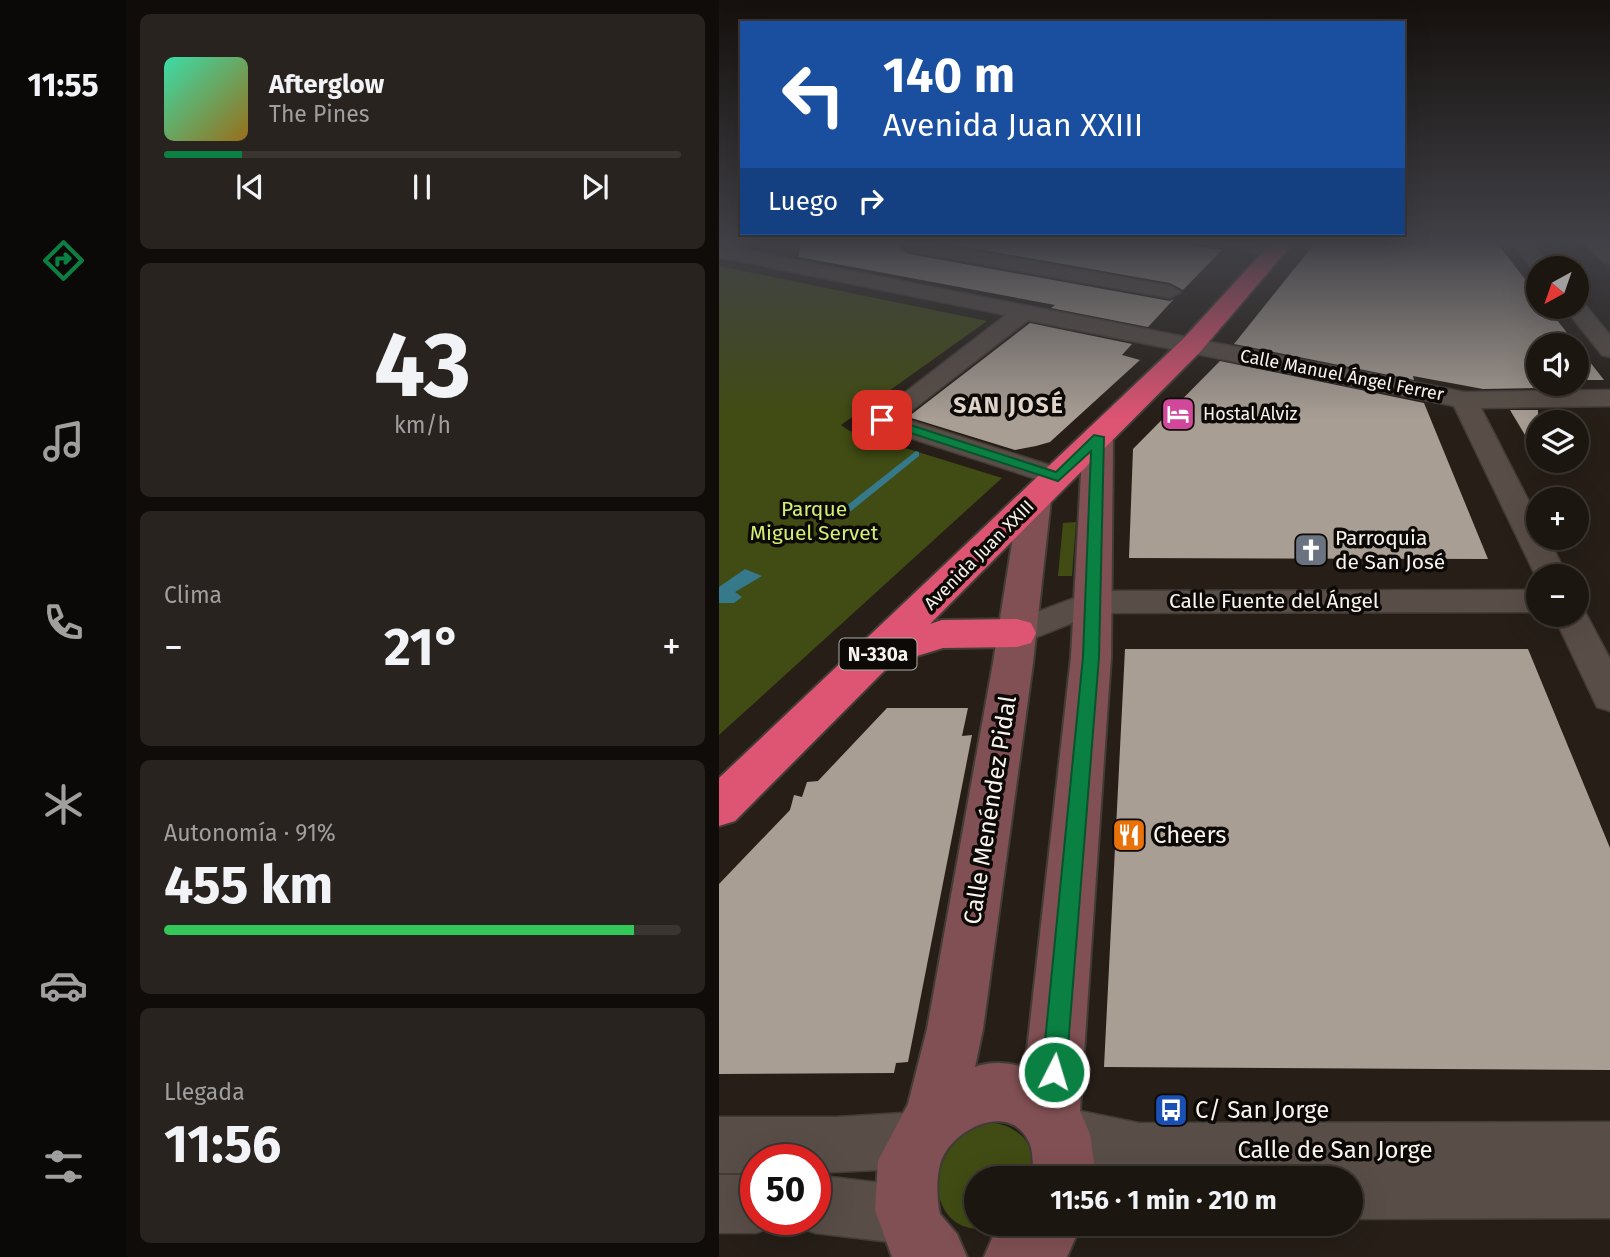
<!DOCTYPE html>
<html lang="es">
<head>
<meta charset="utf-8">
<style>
  :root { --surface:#1c1611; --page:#29231f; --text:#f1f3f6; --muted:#a09f9f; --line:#3a3531; --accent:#0b8043 }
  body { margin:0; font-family:"Fira Sans",sans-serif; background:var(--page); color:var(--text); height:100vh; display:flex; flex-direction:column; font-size:26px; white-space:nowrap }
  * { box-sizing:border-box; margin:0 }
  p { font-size:23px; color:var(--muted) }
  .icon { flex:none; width:38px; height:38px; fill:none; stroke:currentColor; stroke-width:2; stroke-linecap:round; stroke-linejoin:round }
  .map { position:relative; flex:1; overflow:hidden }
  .details { display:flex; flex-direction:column; gap:14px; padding:14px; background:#0f0c09; width:593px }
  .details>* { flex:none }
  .banner { position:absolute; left:21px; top:21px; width:665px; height:214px; border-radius:0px; box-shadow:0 7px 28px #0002,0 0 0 2px var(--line); background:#1a4fa0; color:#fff; overflow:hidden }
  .needle { width:46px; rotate:220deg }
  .fabs { position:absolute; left:807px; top:256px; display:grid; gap:14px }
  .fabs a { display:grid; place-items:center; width:63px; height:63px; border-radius:50%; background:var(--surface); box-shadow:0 7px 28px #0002,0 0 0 2px var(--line); font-size:35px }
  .speed { position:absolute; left:21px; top:1144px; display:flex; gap:14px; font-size:35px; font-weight:700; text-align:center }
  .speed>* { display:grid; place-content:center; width:91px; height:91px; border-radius:50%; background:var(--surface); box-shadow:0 7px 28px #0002,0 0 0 2px var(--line); line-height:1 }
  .speed .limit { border:10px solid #d22; background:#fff; color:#111 }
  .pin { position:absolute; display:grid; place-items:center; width:60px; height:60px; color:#fff; margin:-30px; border-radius:14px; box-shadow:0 4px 10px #0006 }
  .me { position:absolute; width:77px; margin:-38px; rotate:5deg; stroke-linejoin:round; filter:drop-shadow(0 0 5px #0008) }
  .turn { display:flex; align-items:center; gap:24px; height:147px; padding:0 28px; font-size:32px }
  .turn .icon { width:91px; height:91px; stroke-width:2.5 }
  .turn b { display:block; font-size:49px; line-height:60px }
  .then { display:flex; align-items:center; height:66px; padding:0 28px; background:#0003; gap:14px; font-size:26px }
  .big { font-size:52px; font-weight:700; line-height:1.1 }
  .details .card { flex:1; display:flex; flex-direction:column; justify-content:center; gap:10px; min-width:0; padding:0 24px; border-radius:10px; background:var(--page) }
  .details .dial { align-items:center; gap:0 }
  .dial b { font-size:91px; line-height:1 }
  .song { display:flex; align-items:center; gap:21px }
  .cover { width:84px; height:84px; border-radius:10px; background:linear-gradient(135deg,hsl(160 70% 55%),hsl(40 70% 35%)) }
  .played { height:7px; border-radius:4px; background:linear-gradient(90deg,var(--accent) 15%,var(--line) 15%) }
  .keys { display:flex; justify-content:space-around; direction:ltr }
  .heat { display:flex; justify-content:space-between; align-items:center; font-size:38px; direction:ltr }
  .charge { height:10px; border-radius:5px; background:linear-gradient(90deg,#34c759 91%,var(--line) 0) }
  .trip { position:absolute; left:245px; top:1166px; width:399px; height:70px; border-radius:35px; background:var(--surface); box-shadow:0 7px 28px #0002,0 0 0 2px var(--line); font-weight:700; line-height:70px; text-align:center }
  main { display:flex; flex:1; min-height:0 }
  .tabs { display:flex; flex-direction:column; width:126px; justify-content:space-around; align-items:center; background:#0b0907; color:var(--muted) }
  .tabs .icon { width:49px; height:49px }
  .tabs .current { color:var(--accent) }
  .tabs b { font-size:32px; color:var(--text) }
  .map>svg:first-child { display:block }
</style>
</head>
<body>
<main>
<nav class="tabs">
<b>11:55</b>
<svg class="icon current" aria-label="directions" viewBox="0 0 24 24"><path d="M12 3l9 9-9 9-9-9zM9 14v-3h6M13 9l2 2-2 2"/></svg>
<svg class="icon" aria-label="music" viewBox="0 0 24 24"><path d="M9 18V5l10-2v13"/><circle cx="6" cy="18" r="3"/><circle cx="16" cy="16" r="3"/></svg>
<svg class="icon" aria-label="phone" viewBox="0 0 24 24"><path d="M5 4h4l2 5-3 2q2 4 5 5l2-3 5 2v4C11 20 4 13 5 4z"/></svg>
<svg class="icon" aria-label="climate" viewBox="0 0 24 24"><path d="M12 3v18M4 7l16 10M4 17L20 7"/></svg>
<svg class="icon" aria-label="car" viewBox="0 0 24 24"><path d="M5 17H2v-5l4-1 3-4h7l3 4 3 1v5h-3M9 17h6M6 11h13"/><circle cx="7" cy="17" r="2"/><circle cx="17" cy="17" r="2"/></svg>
<svg class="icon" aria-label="filters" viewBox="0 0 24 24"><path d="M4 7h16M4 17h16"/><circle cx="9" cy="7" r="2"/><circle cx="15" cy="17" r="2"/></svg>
</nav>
<section class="details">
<div class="card">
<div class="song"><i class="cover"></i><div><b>Afterglow</b><p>The Pines</p></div></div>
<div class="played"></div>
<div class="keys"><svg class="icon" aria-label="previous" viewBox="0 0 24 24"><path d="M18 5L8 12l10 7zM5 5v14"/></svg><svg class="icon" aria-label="pause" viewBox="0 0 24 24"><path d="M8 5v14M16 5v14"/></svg><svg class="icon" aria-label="next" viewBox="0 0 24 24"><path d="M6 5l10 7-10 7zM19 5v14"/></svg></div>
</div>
<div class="card dial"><b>43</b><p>km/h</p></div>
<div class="card"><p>Clima</p>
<div class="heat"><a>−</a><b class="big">21°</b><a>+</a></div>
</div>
<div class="card"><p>Autonomía · 91%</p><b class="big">455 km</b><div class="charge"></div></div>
<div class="card"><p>Llegada</p><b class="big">11:56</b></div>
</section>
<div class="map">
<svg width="891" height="1257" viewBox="0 0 891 1257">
  <rect width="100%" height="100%" fill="#261e17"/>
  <path fill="#404c13" d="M0 266 268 321 122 425 131 431 283 478 0 735Z
    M357 522 353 576H339L344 523Z
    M266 1122C298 1123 320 1144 315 1178H257V1223H286C210 1254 193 1151 266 1122Z"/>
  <path fill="#35798b" d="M26 569 43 576 16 592 23 597 15 603H0V587Z"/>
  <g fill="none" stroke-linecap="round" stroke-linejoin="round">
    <path fill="#35798b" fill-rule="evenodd" d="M197 451 200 452V456L132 511H126L124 509 126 507Z"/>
  </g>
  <path fill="#a89e94" d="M81 243H181V249L190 254 451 301 455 299 429 327 332 308 336 305 80 257Z
    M224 243H458L503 250 464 290 451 283Z
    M596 243H778L819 296V306H827L885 380H858V345H819V381H814L818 388 764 389 694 376 695 380 515 344Z
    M311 323 413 344 403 355 421 360 331 442 317 446 296 450 189 417Z
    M501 361 705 403 769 559 410 558 414 449Z
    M791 410H819V457Z
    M406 649H809L891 848V1070L385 1067Z
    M168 708H249L243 736 253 735 189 1062 177 1063 175 1073 0 1074V884L71 810 75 795 83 797 88 782 99 781Z"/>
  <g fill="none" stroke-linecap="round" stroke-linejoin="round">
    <g stroke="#423c37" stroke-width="3">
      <path id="street" d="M183 243H211L451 286 462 292 451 298 191 251 184 249Z
        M503 243 564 246 567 250 557 256 513 249Z
        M793 243H813L833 268H819V273L816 272Z
        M866 243H887L891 246V264L884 262Z
        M0 245 745 392 891 390V406L762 408 819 519V537H829L848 576H819V581L735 406 309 320 183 418 349 471 353 477 349 483 339 486 154 426 150 420 287 315 0 257Z
        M858 300 863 301 891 335V357L883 355 844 306H858Z
        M819 590V612L378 613 298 645 286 642 280 633 286 624 374 591Z
        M858 604 863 606 891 659V711L878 707 834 614H858Z
        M342 1107 420 1123 891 1122V1218L632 1219V1178C537 1178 410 1191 322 1155L314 1135 322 1115Z
        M200 1112 220 1120 228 1140 220 1160 200 1168 96 1173V1160H37V1173H0V1117H117Z
        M0 1175H37V1220H59L58 1225 37 1233H0Z
        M96 1175 188 1186 209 1194 217 1215 209 1236 188 1244 96 1233 75 1225 74 1220H96Z"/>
    </g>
    <g stroke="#423c37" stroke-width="4">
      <path id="secondary" d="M379 428 390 431 394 437 392 657 361 1111 371 1134 377 1178H315C313 1166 315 1150 309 1140 289 1101 230 1130 221 1165 217 1179 218 1200 221 1214L238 1234 248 1257H173L156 1210 159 1161 189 1104 208 1029 274 663 300 499 304 492 316 489 328 492 332 499 314 663 264 1029 256 1067C271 1061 291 1062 306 1068L352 657 364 437 368 431Z
        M287 1223H363L348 1257H265L275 1234Z"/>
    </g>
    <g stroke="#423c37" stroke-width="4">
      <path id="highway" d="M552 243H574L482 351 211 624 223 620 298 619 312 623 317 633 312 643 298 647 224 648 172 664 16 821 0 826V778L464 339Z"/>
    </g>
    <use href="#street" fill="#594e47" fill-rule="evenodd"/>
    <use href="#secondary" fill="#815054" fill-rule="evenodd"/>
    <use href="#highway" fill="#de5473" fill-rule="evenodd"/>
  </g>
  <linearGradient id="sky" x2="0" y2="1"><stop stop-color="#15100d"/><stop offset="0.58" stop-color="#414147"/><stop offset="1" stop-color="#414147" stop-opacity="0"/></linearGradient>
  <rect width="891" height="419" fill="url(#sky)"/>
  <path fill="#0b8043" stroke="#07532c" stroke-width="2" d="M163 416 337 472 375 435 385 437 380 657 347 1072 343 1081 335 1084 326 1081 323 1072 364 657 372 451 339 481 158 422 157 420Z"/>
  <defs>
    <g id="hotel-square" transform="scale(1.75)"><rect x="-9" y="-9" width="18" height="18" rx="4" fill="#d1479c" stroke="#0c0906"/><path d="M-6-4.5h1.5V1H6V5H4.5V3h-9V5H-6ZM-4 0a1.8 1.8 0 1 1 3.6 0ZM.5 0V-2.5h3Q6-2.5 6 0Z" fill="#fff"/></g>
    <g id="church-square" transform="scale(1.75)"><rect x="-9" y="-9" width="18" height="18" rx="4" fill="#6b7280" stroke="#0c0906"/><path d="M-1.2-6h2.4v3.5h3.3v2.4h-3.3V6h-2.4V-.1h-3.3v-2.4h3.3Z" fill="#fff"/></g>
    <g id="restaurant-square" transform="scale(1.75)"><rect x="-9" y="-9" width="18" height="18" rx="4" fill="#e8710a" stroke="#0c0906"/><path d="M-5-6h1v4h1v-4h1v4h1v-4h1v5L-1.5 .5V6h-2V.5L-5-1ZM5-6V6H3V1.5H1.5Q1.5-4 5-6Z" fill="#fff"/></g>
    <g id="bus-square" transform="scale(1.75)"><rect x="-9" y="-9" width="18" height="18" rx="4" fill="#1a4fb4" stroke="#0c0906"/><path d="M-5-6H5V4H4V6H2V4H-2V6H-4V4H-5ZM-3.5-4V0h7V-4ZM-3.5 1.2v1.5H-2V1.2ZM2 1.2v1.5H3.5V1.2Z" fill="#fff"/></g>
  </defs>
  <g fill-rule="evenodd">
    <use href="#hotel-square" x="459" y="414"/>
    <use href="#church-square" x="592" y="550"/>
    <use href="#restaurant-square" x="410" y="835"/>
    <use href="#bus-square" x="452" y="1110"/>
  </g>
  <g text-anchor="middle" stroke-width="7" stroke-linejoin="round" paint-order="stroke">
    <g font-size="18" fill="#f9f3ee" stroke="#0c0906">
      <text transform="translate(623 375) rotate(11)" y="6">Calle Manuel Ángel Ferrer</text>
      <text transform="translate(260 555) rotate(-45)" y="6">Avenida Juan XXIII</text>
    </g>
    <g font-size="18" fill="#f9f3ee" stroke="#0c0906" text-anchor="start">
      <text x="484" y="420">Hostal Alviz</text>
    </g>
    <rect fill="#0c0906" stroke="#b2ada8" stroke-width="2" x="120.5" y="638.5" width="77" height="31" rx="5"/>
    <g font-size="19" font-weight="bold" fill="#f9f3ee">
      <text x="159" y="661">N-330a</text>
    </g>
    <g font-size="21" fill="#d2ef73" stroke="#0c0906">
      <text x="95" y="516">Parque<tspan x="95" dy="24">Miguel Servet</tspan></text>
    </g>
    <g font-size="21" fill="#f9f3ee" stroke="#0c0906" text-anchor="start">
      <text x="616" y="545">Parroquia<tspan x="616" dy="24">de San José</tspan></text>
    </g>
    <g font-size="21" fill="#f9f3ee" stroke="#0c0906">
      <text x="555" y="608">Calle Fuente del Ángel</text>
    </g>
    <g font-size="23" font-weight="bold" letter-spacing="2" fill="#dfd3ca" stroke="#0c0906">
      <text x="290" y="413">SAN JOSÉ</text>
    </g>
    <g font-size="24" fill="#f9f3ee" stroke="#0c0906">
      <text transform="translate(271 810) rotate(-81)" y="8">Calle Menéndez Pidal</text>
      <text x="616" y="1158">Calle de San Jorge</text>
    </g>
    <g font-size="24" fill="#f9f3ee" stroke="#0c0906" text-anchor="start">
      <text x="434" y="843">Cheers</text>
      <text x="476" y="1118">C/ San Jorge</text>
    </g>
  </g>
</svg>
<div class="fabs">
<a><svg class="needle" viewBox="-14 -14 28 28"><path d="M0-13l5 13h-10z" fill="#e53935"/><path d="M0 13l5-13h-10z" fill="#a09f9f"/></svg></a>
<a><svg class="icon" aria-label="sound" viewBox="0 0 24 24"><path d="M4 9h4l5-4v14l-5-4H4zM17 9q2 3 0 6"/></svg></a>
<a><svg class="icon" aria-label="layers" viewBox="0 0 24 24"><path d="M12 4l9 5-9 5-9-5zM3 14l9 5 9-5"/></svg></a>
<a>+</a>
<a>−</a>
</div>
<div class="speed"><div class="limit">50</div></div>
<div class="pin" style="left:163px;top:420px;background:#d93025"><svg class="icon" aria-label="arrive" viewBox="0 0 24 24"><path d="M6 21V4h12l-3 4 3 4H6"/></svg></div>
<svg class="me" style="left:335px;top:1072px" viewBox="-20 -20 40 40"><circle r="17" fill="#0b8043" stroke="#fff" stroke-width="3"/><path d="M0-11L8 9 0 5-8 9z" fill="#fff"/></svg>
<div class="trip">11:56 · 1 min · 210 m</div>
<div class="banner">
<div class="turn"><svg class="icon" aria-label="left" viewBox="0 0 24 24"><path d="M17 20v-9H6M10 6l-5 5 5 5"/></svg><div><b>140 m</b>Avenida Juan XXIII</div></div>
<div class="then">Luego<svg class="icon" aria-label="right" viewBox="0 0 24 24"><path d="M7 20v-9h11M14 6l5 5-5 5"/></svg></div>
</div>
</div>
</main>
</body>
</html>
